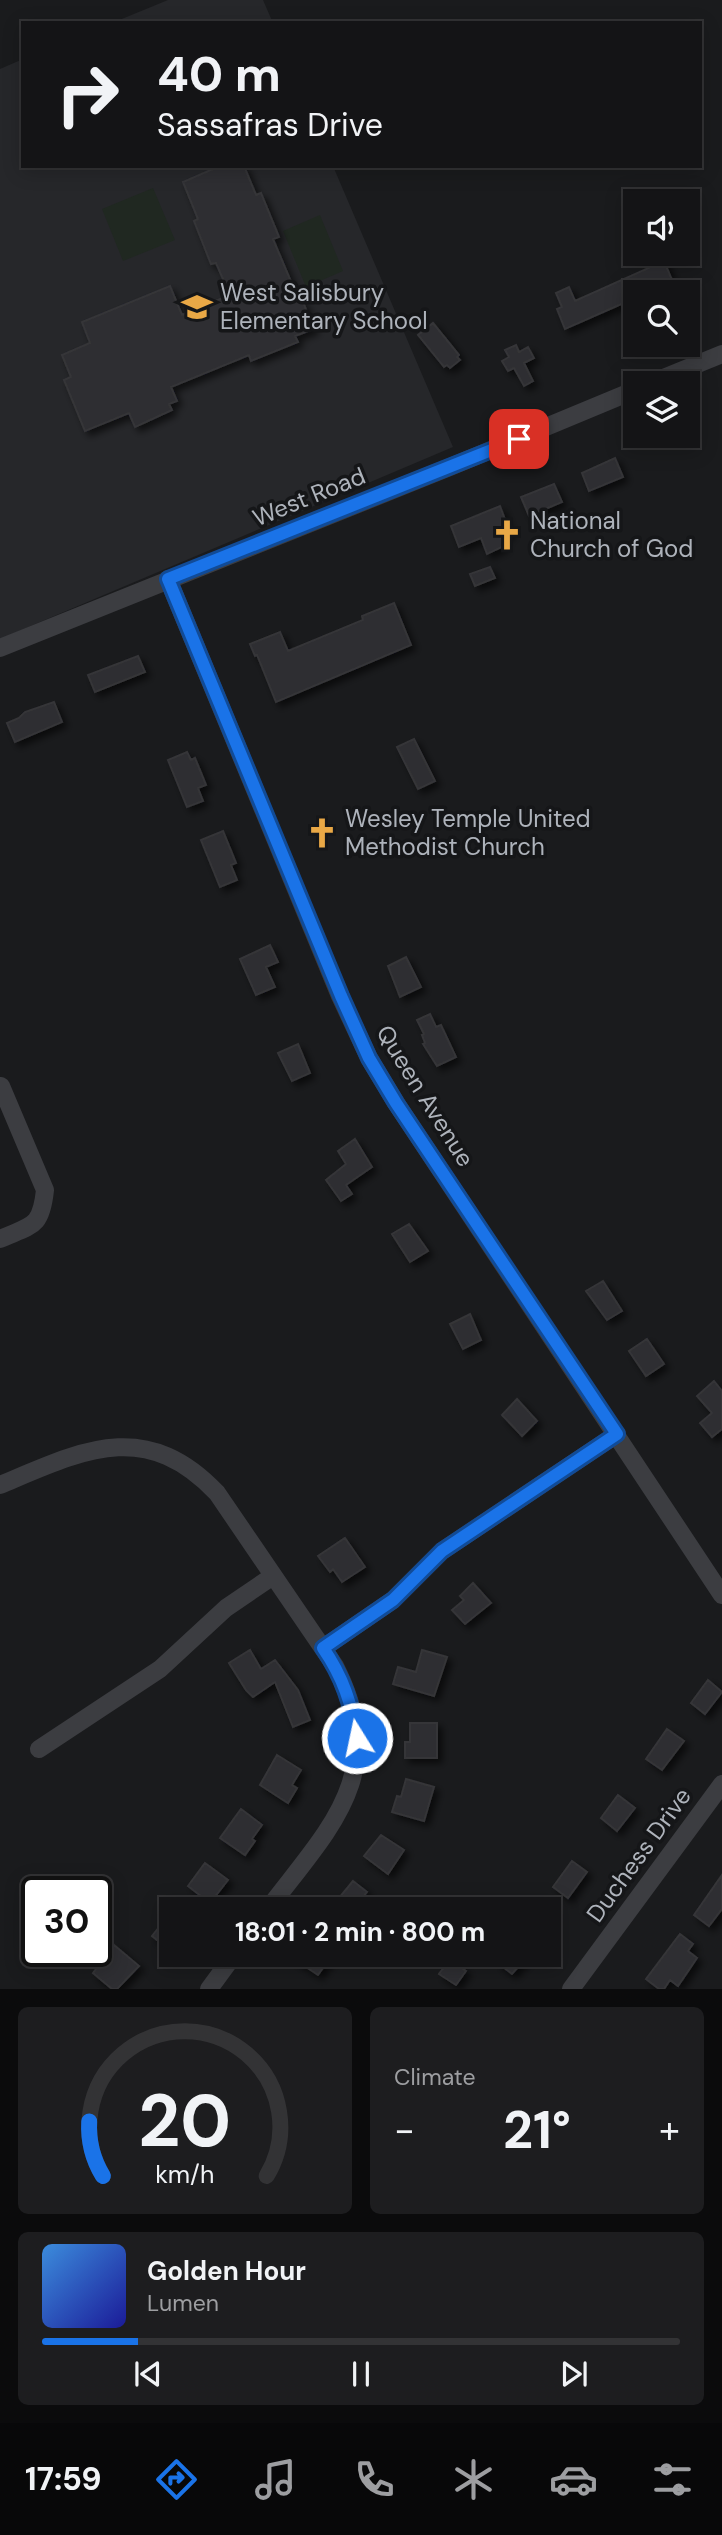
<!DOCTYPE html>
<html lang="en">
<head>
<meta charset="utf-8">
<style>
  :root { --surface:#141416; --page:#1d1d1f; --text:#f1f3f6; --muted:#9d9ea1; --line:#333335; --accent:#1a73e8 }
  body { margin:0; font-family:"DM Sans",sans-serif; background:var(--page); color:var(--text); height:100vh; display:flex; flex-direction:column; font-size:26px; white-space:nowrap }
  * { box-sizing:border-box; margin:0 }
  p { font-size:23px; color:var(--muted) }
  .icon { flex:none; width:38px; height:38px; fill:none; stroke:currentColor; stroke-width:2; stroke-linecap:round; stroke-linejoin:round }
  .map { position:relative; height:1989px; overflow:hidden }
  .side { display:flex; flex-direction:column; gap:18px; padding:18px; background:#0b0b0c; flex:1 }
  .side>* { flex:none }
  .banner { position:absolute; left:21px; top:21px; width:681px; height:147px; border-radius:0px; box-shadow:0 4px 18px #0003,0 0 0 2px var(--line); background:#141416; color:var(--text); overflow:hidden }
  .tools { position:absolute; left:623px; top:189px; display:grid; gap:14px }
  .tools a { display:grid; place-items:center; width:77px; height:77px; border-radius:0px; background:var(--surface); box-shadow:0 4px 18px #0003,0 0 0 2px var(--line); font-size:35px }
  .speed { position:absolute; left:21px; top:1876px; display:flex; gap:14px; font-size:35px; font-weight:700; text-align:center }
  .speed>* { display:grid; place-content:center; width:91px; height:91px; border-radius:50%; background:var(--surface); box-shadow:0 4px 18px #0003,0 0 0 2px var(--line); line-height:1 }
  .speed .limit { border:4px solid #111; border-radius:10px; background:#fff; color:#111 }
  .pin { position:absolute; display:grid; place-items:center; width:60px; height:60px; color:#fff; margin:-30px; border-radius:14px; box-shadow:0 4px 10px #0006 }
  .me { position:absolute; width:77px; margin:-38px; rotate:350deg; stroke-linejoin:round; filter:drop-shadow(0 0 5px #0008) }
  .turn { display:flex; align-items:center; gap:24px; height:147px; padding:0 21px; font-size:32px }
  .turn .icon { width:91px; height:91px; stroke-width:2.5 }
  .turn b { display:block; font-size:49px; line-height:60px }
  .big { font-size:52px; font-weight:700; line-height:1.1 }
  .side .card { flex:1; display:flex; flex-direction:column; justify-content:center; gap:10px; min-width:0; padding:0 24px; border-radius:10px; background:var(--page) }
  .side .dial { align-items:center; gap:0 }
  .dial svg { height:182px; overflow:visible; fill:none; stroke:var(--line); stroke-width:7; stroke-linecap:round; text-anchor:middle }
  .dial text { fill:var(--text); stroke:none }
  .song { display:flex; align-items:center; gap:21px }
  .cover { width:84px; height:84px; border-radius:10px; background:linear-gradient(135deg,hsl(210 70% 55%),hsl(240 70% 35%)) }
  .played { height:7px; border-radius:4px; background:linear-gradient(90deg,var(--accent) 15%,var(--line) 15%) }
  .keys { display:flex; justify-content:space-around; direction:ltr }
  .heat { display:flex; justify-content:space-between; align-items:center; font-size:38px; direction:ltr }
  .side .tiles { flex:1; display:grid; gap:18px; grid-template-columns:1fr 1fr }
  .card:last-child { grid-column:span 2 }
  .trip { position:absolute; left:159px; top:1897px; width:402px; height:70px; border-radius:0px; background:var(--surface); box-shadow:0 4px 18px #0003,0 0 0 2px var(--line); font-weight:700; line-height:70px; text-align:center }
  .menu { display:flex; height:112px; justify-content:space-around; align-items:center; background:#080809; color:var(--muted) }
  .menu .icon { width:49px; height:49px }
  .menu .current { color:var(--accent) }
  .menu b { font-size:32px; color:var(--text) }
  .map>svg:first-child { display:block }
</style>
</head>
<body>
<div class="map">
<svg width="722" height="1989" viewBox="0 0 722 1989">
  <defs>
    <filter id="shadow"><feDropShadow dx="4.5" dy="4.5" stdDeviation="3.5" flood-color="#0009"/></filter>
  </defs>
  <rect width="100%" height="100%" fill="#1a1b1d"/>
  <path fill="#26272a" d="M168 0H263L273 23H112Z
    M23 59V166H333L453 447 0 639V69Z"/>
  <path fill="#202821" d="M153 188 175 240 123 261 102 209Z
    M320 215 343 271 306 287 283 231Z"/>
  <path fill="#2e2e31" stroke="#353538" stroke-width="2" filter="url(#shadow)" d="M220 166H244L256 195 261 193 279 237 273 239 300 303 303 302 314 329 295 336 298 342 251 361 249 355 171 387 177 401 169 404 172 410 148 421 135 427 129 413 85 431 64 380 71 377 62 355 90 343 82 322 170 286 182 315 230 295 216 263 211 264 194 221 198 219 183 182Z
    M664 261 677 292H635V298L565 329 557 309 562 307 556 293 569 287 575 301Z
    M433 323 459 355 457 357 460 360 450 368 447 365 444 367 418 335Z
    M516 345 519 352 528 347 534 358 524 363 533 381 524 386 514 368 508 371 502 361 509 357 505 350Z
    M615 458 623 477 589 491 582 473Z
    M554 484 562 502 529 516 521 497Z
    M500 506 510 533 501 537 504 546 487 554 481 538 459 547 451 526Z
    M490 567 495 578 475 586 470 574Z
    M394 603 411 645 276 702 257 655 255 656 250 644 280 632 288 651 363 620 362 616Z
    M138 656 145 672 95 692 88 675Z
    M54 702 62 722 15 742 7 723 19 718 25 712Z
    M414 739 435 781 418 789 397 747Z
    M187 752 191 760 195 758 206 785 198 788 203 801 187 807 168 760Z
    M223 831 236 863 231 865 237 880 220 887 201 840Z
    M270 945 278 962 266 967 275 987 256 995 240 959Z
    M406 957 421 987 400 997 388 966Z
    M430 1014 436 1027 441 1025 456 1057 437 1066 423 1044 425 1043 422 1035 424 1034 417 1020Z
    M298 1044 310 1073 292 1081 278 1053Z
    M355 1139 372 1167 346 1185 352 1194 341 1201 326 1180 346 1164 338 1151Z
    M409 1224 428 1251 410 1262 392 1234Z
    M603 1281 622 1311 607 1320 586 1291Z
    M470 1314 481 1340 463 1349 450 1324Z
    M647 1339 664 1364 646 1376 629 1351Z
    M714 1381 722 1391V1429L712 1437 700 1423 712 1413 697 1396Z
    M517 1399 537 1421 522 1436 502 1415Z
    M345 1538 365 1567 342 1582 333 1569 330 1572 318 1556Z
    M473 1583 491 1603 465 1624 452 1610 464 1600 460 1596Z
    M250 1650 261 1669 275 1660 298 1690 310 1720 293 1727 275 1682 253 1697 246 1690 229 1663Z
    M422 1650 447 1657 434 1696 393 1684 398 1667 416 1672Z
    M708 1680 722 1692 705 1714 691 1703Z
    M410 1723H437V1758H405V1742H410Z
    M667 1729 684 1741 662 1770 646 1759Z
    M277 1755 301 1770 292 1785 297 1788 288 1803 260 1785Z
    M406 1779 434 1787 424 1821 392 1812 397 1796 401 1797Z
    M618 1795 635 1808 617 1831 601 1818Z
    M241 1809 262 1825 252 1839 255 1841 245 1855 220 1838Z
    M381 1835 404 1850 388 1874 364 1856Z
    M572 1861 587 1872 568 1898 553 1887Z
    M205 1863 228 1880 210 1903 188 1886Z
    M722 1875V1909L709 1926 694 1915Z
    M353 1881 367 1892 354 1909H330Z
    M172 1911V1952L152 1936Z
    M680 1934 693 1944 688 1951 697 1958 678 1986 670 1980 664 1989H659L646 1979Z
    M114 1945 139 1966 117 1989H112L93 1973Z
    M288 1955H332L318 1975Z
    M504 1955H529L512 1974 498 1963Z
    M450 1959 466 1971 456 1985 439 1974Z"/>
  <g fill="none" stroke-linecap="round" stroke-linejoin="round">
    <path stroke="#3c3d41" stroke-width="18" d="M651 383 722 354
      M168 579 340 996 369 1058 396 1103 722 1595
      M0 648 450 467 635 390
      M0 1239C32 1225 41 1228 45 1190L1 1086
      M0 1485C81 1451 145 1417 217 1493L335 1666C390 1774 330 1827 268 1909
      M323 1648 393 1600 442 1551 617 1434
      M39 1749 160 1669 226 1608 273 1576
      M209 1989 234 1955
      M571 1989 722 1784"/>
  </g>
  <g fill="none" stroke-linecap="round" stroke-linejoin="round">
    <g stroke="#114b97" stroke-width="18">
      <path id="route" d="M357 1738C352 1704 343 1677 323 1648L393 1600 442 1551 617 1434 396 1103 369 1058 341 996 168 579 519 439"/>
    </g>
    <use href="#route" stroke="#1a73e8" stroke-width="12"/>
  </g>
  <defs>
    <g id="school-bare" transform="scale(2.415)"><path d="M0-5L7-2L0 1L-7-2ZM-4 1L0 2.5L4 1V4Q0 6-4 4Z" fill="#e9a846" stroke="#151618" stroke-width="2.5" paint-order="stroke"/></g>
    <g id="church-bare" transform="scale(2.415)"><path d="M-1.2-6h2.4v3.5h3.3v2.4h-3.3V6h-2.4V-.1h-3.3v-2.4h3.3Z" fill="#e9a846" stroke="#151618" stroke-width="2.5" paint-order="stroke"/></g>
  </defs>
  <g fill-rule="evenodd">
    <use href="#school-bare" x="197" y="307"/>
    <use href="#church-bare" x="507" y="535"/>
    <use href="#church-bare" x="322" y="833"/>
  </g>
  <g text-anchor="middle" stroke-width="7" stroke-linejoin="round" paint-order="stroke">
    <g font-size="24" fill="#aeb3bb" stroke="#151618" text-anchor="start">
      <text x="220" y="301">West Salisbury<tspan x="220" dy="28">Elementary School</tspan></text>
      <text x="530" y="529">National<tspan x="530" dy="28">Church of God</tspan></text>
      <text x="345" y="827">Wesley Temple United<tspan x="345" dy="28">Methodist Church</tspan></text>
    </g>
    <g font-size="24" fill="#aeb3bb" stroke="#151618">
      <text transform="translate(309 497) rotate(-22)" y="8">West Road</text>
      <text transform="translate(425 1096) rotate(58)" y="8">Queen Avenue</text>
      <text transform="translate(639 1855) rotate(-54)" y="8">Duchess Drive</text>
    </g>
  </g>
</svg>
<div class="tools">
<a><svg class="icon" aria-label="sound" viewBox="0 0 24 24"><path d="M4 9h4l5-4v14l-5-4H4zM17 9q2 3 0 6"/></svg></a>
<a><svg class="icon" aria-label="search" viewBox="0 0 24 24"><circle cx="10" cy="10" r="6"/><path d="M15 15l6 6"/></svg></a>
<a><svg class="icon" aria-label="layers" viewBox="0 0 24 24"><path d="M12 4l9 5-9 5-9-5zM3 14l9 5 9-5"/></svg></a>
</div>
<div class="speed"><div class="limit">30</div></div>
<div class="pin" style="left:519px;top:439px;background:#d93025"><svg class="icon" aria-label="arrive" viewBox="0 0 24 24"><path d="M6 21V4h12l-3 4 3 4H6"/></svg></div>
<svg class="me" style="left:357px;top:1738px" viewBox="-20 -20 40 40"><circle r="17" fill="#1a73e8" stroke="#fff" stroke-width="3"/><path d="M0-11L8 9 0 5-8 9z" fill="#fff"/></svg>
<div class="trip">18:01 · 2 min · 800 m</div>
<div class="banner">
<div class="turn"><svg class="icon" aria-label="right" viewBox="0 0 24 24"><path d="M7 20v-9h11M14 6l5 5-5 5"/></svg><div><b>40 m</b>Sassafras Drive</div></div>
</div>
</div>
<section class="side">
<div class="tiles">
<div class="card dial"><svg viewBox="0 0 100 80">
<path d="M14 69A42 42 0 1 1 86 69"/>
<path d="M14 69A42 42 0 0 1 8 45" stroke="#1a73e8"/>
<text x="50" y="56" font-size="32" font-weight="700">20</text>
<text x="50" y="72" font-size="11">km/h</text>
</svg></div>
<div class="card"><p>Climate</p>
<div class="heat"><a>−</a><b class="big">21°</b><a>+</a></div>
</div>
<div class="card">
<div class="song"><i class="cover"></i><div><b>Golden Hour</b><p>Lumen</p></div></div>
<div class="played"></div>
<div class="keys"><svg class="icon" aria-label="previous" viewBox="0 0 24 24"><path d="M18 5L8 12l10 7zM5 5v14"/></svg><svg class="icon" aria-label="pause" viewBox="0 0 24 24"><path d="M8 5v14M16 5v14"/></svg><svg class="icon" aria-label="next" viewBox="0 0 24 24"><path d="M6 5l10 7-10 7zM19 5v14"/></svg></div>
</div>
</div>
</section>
<nav class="menu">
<b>17:59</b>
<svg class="icon current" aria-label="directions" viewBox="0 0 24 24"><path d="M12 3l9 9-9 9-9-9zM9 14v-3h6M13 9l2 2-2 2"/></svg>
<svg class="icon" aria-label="music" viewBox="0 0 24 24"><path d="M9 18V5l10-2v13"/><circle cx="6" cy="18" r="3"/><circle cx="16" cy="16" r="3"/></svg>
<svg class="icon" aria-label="phone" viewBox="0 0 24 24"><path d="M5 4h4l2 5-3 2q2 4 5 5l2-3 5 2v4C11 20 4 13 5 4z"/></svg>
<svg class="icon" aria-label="climate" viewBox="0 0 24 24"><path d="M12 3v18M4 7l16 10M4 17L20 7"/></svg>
<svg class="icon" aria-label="car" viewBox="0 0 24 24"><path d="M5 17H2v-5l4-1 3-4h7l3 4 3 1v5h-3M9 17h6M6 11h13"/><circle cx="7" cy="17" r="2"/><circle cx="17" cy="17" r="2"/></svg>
<svg class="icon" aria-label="filters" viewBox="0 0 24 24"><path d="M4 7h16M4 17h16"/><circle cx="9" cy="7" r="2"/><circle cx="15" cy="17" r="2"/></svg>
</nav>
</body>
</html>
